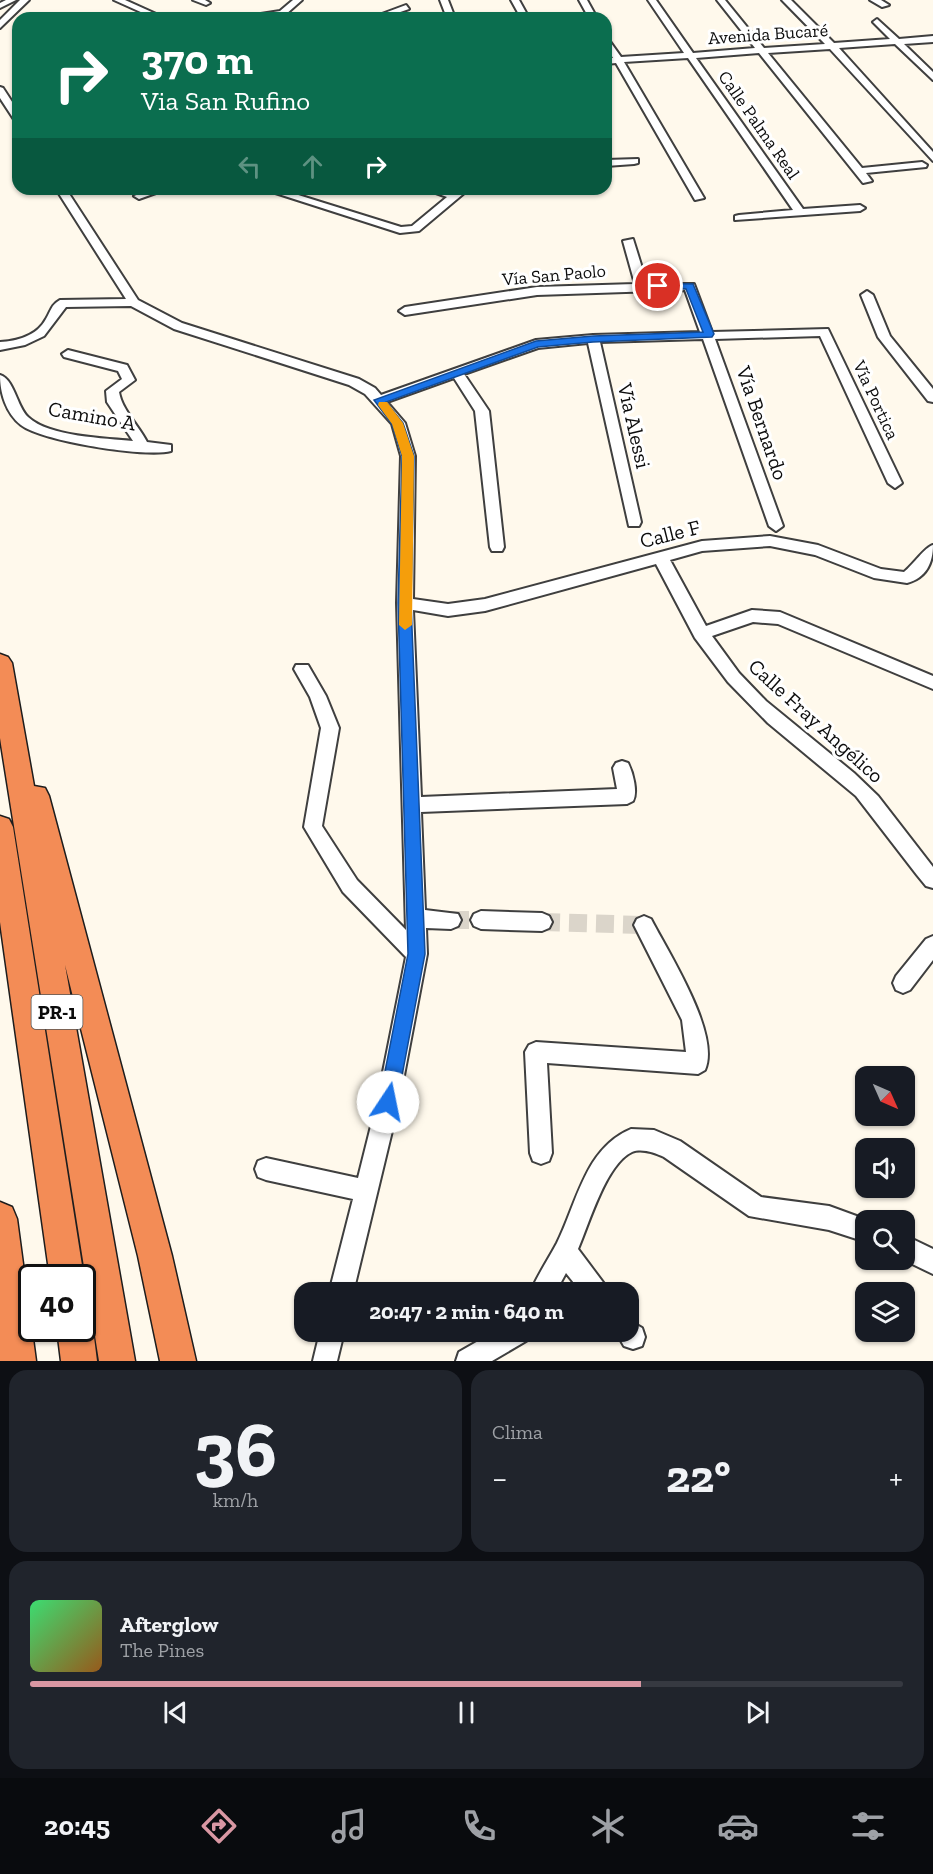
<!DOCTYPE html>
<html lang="es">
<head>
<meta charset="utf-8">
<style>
  :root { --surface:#171b24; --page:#20242c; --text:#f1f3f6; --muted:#9ea1a6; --line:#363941; --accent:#d997a3 }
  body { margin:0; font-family:"Zilla Slab",serif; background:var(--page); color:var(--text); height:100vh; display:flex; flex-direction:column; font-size:22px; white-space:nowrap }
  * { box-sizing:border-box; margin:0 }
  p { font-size:20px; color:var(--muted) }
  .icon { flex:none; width:33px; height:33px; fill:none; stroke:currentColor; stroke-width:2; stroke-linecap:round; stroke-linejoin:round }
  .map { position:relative; height:1361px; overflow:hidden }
  .side { display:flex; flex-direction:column; gap:9px; padding:9px; background:#0d0f14; flex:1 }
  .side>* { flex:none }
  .top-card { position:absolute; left:12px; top:12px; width:600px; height:183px; border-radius:18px; box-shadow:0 2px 4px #0004; background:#0b6e4f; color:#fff; overflow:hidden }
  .needle { width:39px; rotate:135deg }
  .fabs { position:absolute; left:855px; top:1066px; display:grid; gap:12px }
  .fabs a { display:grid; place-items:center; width:60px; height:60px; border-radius:12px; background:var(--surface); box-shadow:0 2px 4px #0004; font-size:30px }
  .speed { position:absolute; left:18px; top:1264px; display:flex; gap:12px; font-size:30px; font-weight:700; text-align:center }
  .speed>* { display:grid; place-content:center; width:78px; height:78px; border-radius:50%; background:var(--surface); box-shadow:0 2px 4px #0004; line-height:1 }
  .speed .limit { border:3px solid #111; border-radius:9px; background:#fff; color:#111 }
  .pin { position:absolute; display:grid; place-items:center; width:51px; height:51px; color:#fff; margin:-26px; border:3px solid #fff; border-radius:50%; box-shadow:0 2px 6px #0007 }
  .me { position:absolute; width:66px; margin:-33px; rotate:11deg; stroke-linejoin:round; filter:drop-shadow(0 0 4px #0008) }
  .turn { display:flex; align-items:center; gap:21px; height:126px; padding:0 30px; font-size:27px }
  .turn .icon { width:78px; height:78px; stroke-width:2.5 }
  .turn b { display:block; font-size:42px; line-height:51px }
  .lanes { display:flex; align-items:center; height:57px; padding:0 30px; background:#0003; justify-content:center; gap:30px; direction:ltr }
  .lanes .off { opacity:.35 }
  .big { font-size:45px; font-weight:700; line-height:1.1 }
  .side .card { flex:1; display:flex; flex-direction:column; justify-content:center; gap:9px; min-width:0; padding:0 21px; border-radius:18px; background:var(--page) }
  .side .dial { align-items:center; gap:0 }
  .dial b { font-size:78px; line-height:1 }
  .song { display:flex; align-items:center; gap:18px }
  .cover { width:72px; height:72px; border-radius:9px; background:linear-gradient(135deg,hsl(140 70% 55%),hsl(30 70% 35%)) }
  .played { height:6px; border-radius:3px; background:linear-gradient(90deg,var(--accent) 70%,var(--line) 70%) }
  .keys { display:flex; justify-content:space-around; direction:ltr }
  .heat { display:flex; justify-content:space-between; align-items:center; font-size:33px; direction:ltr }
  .side .tiles { flex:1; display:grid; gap:9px; grid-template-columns:1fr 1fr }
  .card:last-child { grid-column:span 2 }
  .trip { position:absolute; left:294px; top:1282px; width:345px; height:60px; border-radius:18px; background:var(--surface); box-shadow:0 2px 4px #0004; font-weight:700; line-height:60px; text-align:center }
  .menu { display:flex; height:96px; justify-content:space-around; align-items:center; background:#090b0e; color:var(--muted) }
  .menu .icon { width:42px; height:42px }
  .menu .active { color:var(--accent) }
  .menu b { font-size:27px; color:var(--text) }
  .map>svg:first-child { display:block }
</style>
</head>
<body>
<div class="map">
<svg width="933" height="1361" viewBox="0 0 933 1361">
  <rect width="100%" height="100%" fill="#fff9ec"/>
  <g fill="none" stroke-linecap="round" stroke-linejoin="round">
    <path stroke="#dbd5ca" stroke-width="18" stroke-dasharray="18 9" stroke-linecap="butt" d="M451 920H481
      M542 922 644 925"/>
    <g stroke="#3f3f3f" stroke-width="4">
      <path id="minor" d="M6 0H16L0 8V3Z
        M20 0H29L0 28V20Z
        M114 0H125L165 18H154Z
        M193 0H205L210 3 206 5Z
        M293 0H302L285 15 234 18 280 11Z
        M440 0H448L455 18H447Z
        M511 0H519L529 18H521Z
        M579 0H587L597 18H589Z
        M648 0H656L693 53 755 48 717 0H725L764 48 825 44 782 0H791L834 43 890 39 873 22 877 19 899 39 933 36V42L904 44 933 72V80L895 44 839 48 933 152V161L830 49 768 53 862 168 922 162 927 165 926 167 866 173 872 181 863 183 759 53 696 58 803 209 860 205 865 208 860 211 735 220V216L739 215 793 210 688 58 624 62 704 198 695 200 616 63 606 64V58H613L606 46V36L621 57 684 53Z
        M870 0H881L889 5 882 7Z
        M406 5 409 9 383 18H371Z
        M0 87 3 88 18 111V122L15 121 0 98Z
        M638 159V163L634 164 606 166V160Z
        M56 189H66L138 300 182 323 359 379 375 388 381 395 536 340 593 335 700 332 685 290 537 295 405 315 399 311 405 307 537 287 635 284 623 241 633 239 647 284H694L712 332 828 329 902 483 895 488 888 483 820 336 715 339 783 526 776 531 769 526 703 339 600 342 641 522 639 526H629L588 343 538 348 464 374 489 411 504 547 502 551H492L490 547 475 411 454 378 387 402 405 423 415 456 413 599 448 604 485 599 702 541 770 536 818 545 881 569 904 572C913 565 925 547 933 545 933 563 926 578 907 583L874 578 815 555 770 546 702 551 670 560 706 626 752 610 780 612 933 676V689L778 624 753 622 712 636 739 673 766 701 854 773 878 796 933 867V888L926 886 917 875 856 796 768 723 728 682 695 638 656 564 485 611 448 616 413 610 421 797 617 789 613 768 616 763 622 761 628 763C633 773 638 792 633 801L627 804 421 812 425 910 458 914 461 920 458 926 451 929 426 928 427 954 399 1102 353 1293H329L353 1199 266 1180 258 1177 255 1169 258 1161 266 1158 358 1178 377 1102 406 957 343 892 304 827 321 728 310 697 294 669 296 665H308L326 696 339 728 322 826 357 880 406 930 397 603 401 456 392 424 365 394 349 385 174 329 131 306 66 307 44 336 25 345 0 350V342C17 341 37 336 46 319 51 311 51 305 60 300L126 299Z
        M151 189H167L139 199 134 196Z
        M263 189H279L401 227 412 226 447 197 425 189 453 192 458 189H469L419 231 400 233Z
        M867 291 873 295 890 336 933 389V402L928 401 878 337 861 295Z
        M68 350 127 365 135 380 119 392C122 410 139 426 147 442L171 445V451C146 458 41 441 21 425 6 413 0 393 0 375 14 379 17 407 28 417 49 437 105 438 133 441L107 402 106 391 122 379 118 371 64 357 62 354Z
        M481 911 542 913 549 916 552 922 549 928 542 931 481 929 474 926 471 920 474 914Z
        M644 916 651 919C668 952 721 1034 705 1070L698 1074 547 1063 552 1153 549 1161 541 1164 533 1161 530 1153 525 1052 529 1045 536 1042 686 1052 682 1020 634 925 637 919Z
        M933 936V960L910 990 903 993 896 990 893 983 896 976 926 939Z
        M631 1129 654 1130 680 1141 761 1197 829 1206 870 1221H866V1242L829 1230 749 1216 664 1157C655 1153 642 1148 632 1152 606 1164 589 1224 578 1249L605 1285 609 1293H582L566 1273 555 1293H530C537 1276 548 1260 557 1243 577 1203 585 1148 631 1129Z
        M904 1235 933 1249V1274L904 1260Z
        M628 1320 642 1328 645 1337 642 1346 633 1349 624 1346 616 1332H628Z
        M320 1332H344L337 1361H313Z
        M494 1332H529L526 1341 492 1361H456L459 1352Z"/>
    </g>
    <g stroke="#1d1d1d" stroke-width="3">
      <path id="highway" d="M0 654 8 657 12 663 34 786 45 788 49 796 172 1256 196 1361H160L138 1256 65 965 135 1361H99L0 738Z
        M0 816 9 819 13 827 84 1278 82 1282V1278H50L0 922Z
        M0 1202 12 1207 17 1219 36 1361H0Z
        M82 1314 88 1316 93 1329 97 1361H61L57 1329H82Z"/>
    </g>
    <use href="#minor" fill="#fff" fill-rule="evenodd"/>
    <use href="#highway" fill="#f38c56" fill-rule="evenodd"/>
  </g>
  <path fill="#1a73e8" stroke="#114b97" stroke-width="1.5" d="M658 283 693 284 714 334 712 337 593 342 538 347 386 402 403 423 414 456 411 603 425 954 397 1102 394 1108 388 1111 381 1108 379 1102 408 954 398 603 402 456 392 424 374 400 536 341 593 336 703 332 686 289 654 288 653 286Z"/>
  <path fill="#f59e0b" d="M379 402H387L403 423 414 456 412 625 405 630 399 625 402 456 392 424 378 405Z"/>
  <g text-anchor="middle" stroke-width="6" stroke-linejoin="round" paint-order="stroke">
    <g font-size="18" fill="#0c0c0c" stroke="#fff">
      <text transform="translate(768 34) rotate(-4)" y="6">Avenida Bucaré</text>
      <text transform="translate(759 125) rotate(55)" y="6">Calle Palma Real</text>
      <text transform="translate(554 275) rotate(-5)" y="6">Vía San Paolo</text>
      <text transform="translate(876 400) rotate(65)" y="6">Vía Portica</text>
    </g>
    <rect fill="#fff" stroke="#555" stroke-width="1.5" x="31.5" y="995" width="51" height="34" rx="4.5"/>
    <g font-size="20" font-weight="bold" fill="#0c0c0c">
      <text x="57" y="1019">PR-1</text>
    </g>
    <g font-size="21" fill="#0c0c0c" stroke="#fff">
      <text transform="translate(92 416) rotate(10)" y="7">Camino A</text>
      <text transform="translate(762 423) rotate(71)" y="7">Vía Bernardo</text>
      <text transform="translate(634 426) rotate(77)" y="7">Vía Alessi</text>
      <text transform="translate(670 534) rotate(-14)" y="7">Calle F</text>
      <text transform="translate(816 721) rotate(42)" y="7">Calle Fray Angélico</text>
    </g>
  </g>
</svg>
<div class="fabs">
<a><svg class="needle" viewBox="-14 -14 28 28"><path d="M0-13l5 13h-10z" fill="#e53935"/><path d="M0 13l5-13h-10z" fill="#9ea1a6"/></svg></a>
<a><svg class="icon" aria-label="sound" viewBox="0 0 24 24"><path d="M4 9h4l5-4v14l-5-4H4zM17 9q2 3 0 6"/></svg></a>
<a><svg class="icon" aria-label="search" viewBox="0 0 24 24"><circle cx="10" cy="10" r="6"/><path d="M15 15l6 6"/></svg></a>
<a><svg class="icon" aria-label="layers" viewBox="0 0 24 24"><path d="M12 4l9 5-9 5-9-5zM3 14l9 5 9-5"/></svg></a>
</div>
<div class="speed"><div class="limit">40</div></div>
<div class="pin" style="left:658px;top:286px;background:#d93025"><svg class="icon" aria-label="arrive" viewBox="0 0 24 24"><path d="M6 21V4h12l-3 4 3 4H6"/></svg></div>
<svg class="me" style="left:388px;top:1102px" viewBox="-20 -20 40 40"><circle r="19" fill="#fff"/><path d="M0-13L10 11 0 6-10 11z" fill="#1a73e8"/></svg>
<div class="trip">20:47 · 2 min · 640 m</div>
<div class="top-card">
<div class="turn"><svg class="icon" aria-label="right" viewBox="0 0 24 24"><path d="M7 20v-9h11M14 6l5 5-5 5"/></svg><div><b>370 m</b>Via San Rufino</div></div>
<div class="lanes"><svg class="icon off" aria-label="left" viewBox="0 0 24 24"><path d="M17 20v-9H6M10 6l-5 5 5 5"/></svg><svg class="icon off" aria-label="ahead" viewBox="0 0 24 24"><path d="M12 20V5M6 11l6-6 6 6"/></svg><svg class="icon" aria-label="right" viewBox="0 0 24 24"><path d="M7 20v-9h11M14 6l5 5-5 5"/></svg></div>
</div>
</div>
<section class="side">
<div class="tiles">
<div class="card dial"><b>36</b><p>km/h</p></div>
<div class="card"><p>Clima</p>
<div class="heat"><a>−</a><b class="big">22°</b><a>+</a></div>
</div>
<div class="card">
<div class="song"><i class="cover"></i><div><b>Afterglow</b><p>The Pines</p></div></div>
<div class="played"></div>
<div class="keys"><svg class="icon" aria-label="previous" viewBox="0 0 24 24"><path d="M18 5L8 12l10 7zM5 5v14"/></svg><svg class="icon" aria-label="pause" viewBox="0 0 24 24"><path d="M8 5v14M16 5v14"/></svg><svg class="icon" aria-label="next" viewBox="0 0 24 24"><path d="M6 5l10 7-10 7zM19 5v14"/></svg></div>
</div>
</div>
</section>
<nav class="menu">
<b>20:45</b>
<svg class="icon active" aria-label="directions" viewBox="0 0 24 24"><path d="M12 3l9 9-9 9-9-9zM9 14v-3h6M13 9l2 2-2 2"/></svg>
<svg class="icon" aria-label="music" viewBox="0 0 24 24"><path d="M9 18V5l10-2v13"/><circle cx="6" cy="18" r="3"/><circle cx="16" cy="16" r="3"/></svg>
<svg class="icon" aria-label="phone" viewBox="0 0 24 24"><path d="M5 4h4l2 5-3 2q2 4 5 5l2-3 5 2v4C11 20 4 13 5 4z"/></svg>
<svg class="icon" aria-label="climate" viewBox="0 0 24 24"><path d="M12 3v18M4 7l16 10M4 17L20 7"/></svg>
<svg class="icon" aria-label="car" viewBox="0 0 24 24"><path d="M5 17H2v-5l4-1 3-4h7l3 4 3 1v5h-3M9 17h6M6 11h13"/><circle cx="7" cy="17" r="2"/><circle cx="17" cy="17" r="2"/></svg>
<svg class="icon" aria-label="filters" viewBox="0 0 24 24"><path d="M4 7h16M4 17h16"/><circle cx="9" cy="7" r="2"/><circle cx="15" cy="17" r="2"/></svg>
</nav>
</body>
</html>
